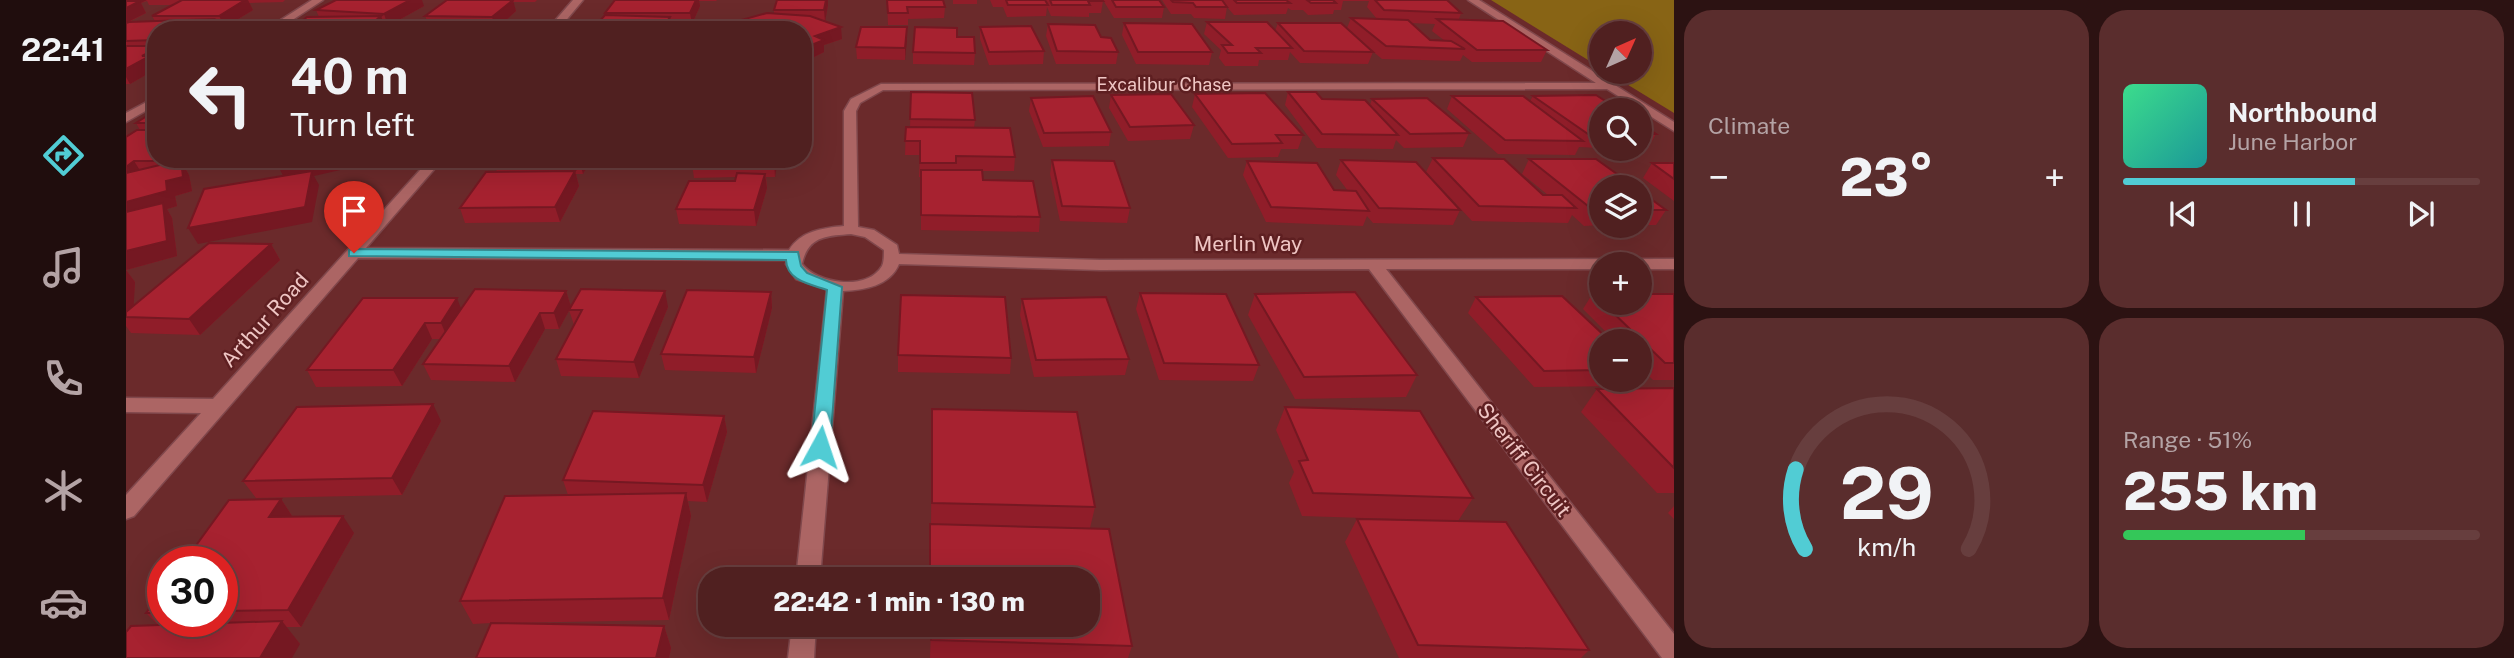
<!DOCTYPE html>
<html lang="en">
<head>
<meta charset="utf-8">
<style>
  :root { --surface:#502020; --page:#5a2d2d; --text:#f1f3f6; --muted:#b4a3a5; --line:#673e3e; --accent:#51ccd4 }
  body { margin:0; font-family:"Public Sans",sans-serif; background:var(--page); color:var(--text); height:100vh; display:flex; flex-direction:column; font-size:26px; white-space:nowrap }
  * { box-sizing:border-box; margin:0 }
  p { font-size:23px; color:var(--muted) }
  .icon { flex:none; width:38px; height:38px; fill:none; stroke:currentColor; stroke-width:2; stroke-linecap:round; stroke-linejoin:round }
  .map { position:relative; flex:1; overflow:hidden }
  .sheet { display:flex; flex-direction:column; gap:10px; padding:10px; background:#2c1212; width:840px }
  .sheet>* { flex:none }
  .guide { position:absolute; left:21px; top:21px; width:665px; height:147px; border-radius:28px; box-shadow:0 7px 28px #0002,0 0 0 2px var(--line); background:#502020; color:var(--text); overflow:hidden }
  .needle { width:46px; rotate:45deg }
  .buttons { position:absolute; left:1463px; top:21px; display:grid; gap:14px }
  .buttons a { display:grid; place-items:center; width:63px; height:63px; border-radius:50%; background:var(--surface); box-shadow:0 7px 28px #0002,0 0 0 2px var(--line); font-size:35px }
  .speed { position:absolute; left:21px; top:546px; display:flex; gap:14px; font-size:35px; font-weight:700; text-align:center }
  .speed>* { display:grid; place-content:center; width:91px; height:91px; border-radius:50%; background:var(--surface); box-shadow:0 7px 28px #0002,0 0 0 2px var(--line); line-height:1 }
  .speed .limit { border:10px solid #d22; background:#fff; color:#111 }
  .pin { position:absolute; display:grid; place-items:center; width:60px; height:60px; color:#fff; margin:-72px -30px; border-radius:50% 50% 50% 0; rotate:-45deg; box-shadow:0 0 7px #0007 }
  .pin .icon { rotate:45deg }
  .me { position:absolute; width:77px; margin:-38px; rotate:5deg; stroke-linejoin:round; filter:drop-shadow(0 0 5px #0008) }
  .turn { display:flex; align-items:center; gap:24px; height:147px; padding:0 28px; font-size:32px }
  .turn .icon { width:91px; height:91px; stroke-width:2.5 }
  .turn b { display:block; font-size:49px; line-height:60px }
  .big { font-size:52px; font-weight:800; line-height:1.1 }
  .sheet .tile { flex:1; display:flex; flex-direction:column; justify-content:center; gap:10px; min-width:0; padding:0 24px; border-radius:28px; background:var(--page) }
  .sheet .dial { align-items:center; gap:0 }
  .dial svg { height:182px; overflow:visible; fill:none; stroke:var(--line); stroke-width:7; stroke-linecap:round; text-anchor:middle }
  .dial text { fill:var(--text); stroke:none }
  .song { display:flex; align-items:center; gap:21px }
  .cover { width:84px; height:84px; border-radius:10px; background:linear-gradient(135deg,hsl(150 70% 55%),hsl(180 70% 35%)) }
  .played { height:7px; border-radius:4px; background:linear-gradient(90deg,var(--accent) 65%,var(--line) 65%) }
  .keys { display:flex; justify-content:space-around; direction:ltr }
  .heat { display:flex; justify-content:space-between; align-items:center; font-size:38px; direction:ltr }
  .charge { height:10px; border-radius:5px; background:linear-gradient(90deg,#34c759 51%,var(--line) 0) }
  .sheet .tiles { flex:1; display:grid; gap:10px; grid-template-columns:repeat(2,1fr) }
  .trip { position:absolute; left:572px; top:567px; width:402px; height:70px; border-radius:28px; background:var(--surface); box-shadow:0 7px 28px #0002,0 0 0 2px var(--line); font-weight:800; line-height:70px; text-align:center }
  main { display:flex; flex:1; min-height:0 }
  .tab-bar { display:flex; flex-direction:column; width:126px; justify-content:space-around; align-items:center; background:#200d0d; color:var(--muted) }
  .tab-bar .icon { width:49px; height:49px }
  .tab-bar .selected { color:var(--accent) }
  .tab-bar b { font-size:32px; color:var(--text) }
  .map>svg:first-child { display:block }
</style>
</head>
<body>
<main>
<nav class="tab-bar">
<b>22:41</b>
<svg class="icon selected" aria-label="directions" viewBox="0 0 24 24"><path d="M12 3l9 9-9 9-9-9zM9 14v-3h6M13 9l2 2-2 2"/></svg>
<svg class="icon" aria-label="music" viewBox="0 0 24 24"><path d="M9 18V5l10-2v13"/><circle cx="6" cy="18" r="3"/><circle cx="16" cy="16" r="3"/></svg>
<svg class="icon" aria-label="phone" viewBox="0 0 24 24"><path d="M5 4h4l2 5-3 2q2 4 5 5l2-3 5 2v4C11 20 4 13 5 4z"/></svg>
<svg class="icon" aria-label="climate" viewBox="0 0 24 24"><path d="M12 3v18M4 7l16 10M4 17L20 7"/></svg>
<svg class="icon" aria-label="car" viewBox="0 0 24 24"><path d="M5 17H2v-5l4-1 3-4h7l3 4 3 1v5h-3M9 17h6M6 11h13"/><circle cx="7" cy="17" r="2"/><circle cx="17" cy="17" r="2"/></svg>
</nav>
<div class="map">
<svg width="1548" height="658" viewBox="0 0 1548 658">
  <rect width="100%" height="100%" fill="#6b2a2b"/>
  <path fill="#886415" d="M1365 0H1548V113L1481 72H1514V33H1475V68Z"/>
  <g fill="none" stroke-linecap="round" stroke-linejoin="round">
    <g stroke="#80484c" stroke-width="3">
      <path id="minor" d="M186 0H197L151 30H139Z
        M447 0H457L432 30H421Z
        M1342 0H1353L1548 122V131L1481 89 757 90 734 103 730 111 732 227 748 230 771 245 773 254 974 260 1548 259V269H1514V264H1475V269H1260L1548 634V658H1536L1243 269 974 270 773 264C764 286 738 290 717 291L694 579H670L701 289 670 279 660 264 661 260 232 258 8 516 0 519V495L75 413 0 412V398L87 399 304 159H317L240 248 663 250C675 231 696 228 718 226V111L725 99 755 84 1470 83ZM725 234 739 237 758 250C758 255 758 262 756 266 741 292 690 283 676 264 682 236 700 236 725 234Z
        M30 97V105L0 122V113Z
        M666 625H690L688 658H662Z"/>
    </g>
    <use href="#minor" fill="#ac6564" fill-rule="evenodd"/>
  </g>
  <path fill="#901d29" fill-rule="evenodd" d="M0 0H159L157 2 123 3 127 10 99 27H91L93 30H30V69L4 84H0ZM21 1 23 5H48L26 16 29 21 3 22 20 13 15 3Z
    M321 0H411L409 2H387L390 11 370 29 289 30 303 25 299 16Z
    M489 0H591L590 1H573L574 6 566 24H546V28L545 30H466L480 15 479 13Z
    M761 0 819 7 818 18 782 19V25H762Z
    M827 0H851V4H827Z
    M864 0H976L977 1 975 13H963V17L925 16 921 7 920 16 881 17 877 7H867Z
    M977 0H1033L1038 7 1036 18H988Z
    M1036 0H1321L1335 13 1333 19 1421 50 1415 62H1346L1337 55 1334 61 1256 59 1239 45 1247 52 1242 64 1174 63 1164 52 1162 60H1133L1132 66H1099L1093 58 1095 50 1078 34 1081 22 1149 31 1152 23 1221 28 1225 18 1251 19 1241 7 1243 1H1217L1215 10H1208L1207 14 1182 15 1177 10H1165L1162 8 1160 14 1108 15 1101 7 1099 19 1068 18 1065 14H1045ZM1284 23 1309 24 1306 31 1319 41 1304 40Z
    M702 5 699 21 716 39 698 45V52L684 59 677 56V30H609L608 22 648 14V10Z
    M298 6 262 26 258 25 259 27 256 30H164L193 17 190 10Z
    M998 23 1086 52 1083 65 1010 64 996 35Z
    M922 24 975 37 992 52 990 64H930L920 36Z
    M781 27 779 60 731 59 730 47Z
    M854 27 918 51 917 64 863 65 854 39Z
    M831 37 849 53 848 65 787 64V52Z
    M785 92 849 120 848 128 889 157 888 171H856L857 180 914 217 913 232 795 230V177H793L794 155H779L780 127H784Z
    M1162 92 1196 99 1244 105 1246 99 1343 133 1337 147 1278 148 1270 140 1267 149 1191 148 1159 105Z
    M1069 94 1177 135 1172 149H1155L1152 157 1102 158 1066 107Z
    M985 95 1068 125 1064 139 1002 141 983 108Z
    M1326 96 1404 101 1407 96 1475 110V148L1453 147 1449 155 1372 154 1321 109Z
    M905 98 985 132 983 146 917 147 903 111Z
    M30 112V159H97L89 166H61L59 168 63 175 66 191 49 196 51 206 41 209 46 218 51 256 0 270 9 282 7 306 145 244 154 260 74 335 5 333 0 326V137L14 130 10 123Z
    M1514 123 1530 134 1522 148H1514Z
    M1307 158 1417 195H1422L1396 174 1403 159 1475 187V225L1458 226 1446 215 1442 223 1346 221 1300 172Z
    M465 159 457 174H450L453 186 434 222 339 223 334 208 371 172 367 161Z
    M652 159 649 177H640L641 188 630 226 553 224 550 209 609 181 610 177 568 178 566 164Z
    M926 160 1004 208 1001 223 934 221 924 174Z
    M1215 160 1334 210 1327 225 1247 223 1241 216 1237 226 1140 222 1117 175 1121 161 1208 190 1222 191 1210 175Z
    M1526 163H1548V201L1517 178Z
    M1514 191 1540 210 1530 225H1514Z
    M440 291 445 307 433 329H419L389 382 305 380 297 364 314 339H306L276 386 190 387 181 370 335 309Z
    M645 292 646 308 630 373 539 370 535 354Z
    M1014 293 1133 365 1127 381 1033 380 1010 309Z
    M1467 293H1475V303H1514L1548 294V380H1527L1514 367V341H1489L1457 309Z
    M1129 294 1291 375 1280 397 1169 399 1122 315Z
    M1350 297 1475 341V380H1506L1502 386 1408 387 1342 313Z
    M896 299 1003 359 999 375 908 377 894 315Z
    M542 307 513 378 435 376 430 359 448 325 443 310Z
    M772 355 885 358 884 374 772 372Z
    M1548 388V493H1531L1455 412 1471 389Z
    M1159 407 1347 498 1332 521 1176 516 1163 483 1168 472 1150 430Z
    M806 409 969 507 964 528 1006 646 1002 658H804L805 625H962V579H803L804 524H805Z
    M598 416 601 432 581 502 562 501 565 516 543 620 378 623 538 626 545 648 543 658H350L365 623 347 624 334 601 442 495 437 480Z
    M315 421 276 495 130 498 117 481Z
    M155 499 166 516V517L228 533 175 627H160L174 644 32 625 20 613 37 590V621H96V562Z
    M1548 506V519L1542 513Z
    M1231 519 1463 650 1455 658H1273L1219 542Z"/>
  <path fill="#751822" d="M11 0H21L15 3 20 13 0 23V8L12 2Z
    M119 0H122L127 10 99 27 93 16Z
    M284 0H296L298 6 262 26 258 14Z
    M387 0 390 11 370 29 366 17Z
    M570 0H573L574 6 566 24 564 13Z
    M700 0H702V5L699 22 698 10Z
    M255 16 259 27 256 30H238Z
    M544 17 546 28 545 30H535Z
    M87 19 93 30H75L74 28Z
    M715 27 716 39 698 45V52L684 59 683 46 689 36Z
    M781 27V39L779 60V48Z
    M30 49V69L4 84 0 77V69L16 56Z
    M43 159H57L61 166 59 168 63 175 66 191 49 196 51 206 41 209 46 218 51 256 0 270 9 282 7 317H0V202L40 181 50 175 41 161Z
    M86 159H97L89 166Z
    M194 159H234L236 165 188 176 193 185 186 222 72 244 62 228 161 183 153 168Z
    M465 159 457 174 453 160Z
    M648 159H652L649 177 648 162Z
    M8 161 17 175 0 176V167Z
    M449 171 453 186 434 222 429 207Z
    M639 174 641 188 630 226 628 210Z
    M145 244 154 260 74 335 63 319Z
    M440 291 445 307 433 329 428 313Z
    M539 291 542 307 513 378 508 362Z
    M645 292 646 308 630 373 628 357Z
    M331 298 337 314 322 339 315 323Z
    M414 313 419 329 389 382 383 366Z
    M299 323 306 339 276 386 267 370Z
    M307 404 315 421 276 495 266 478Z
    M598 416 601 432 581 502 577 485Z
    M560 493 565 516 543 620 537 598Z
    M155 499 166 516 155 534 143 517Z
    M217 516 228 533 175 627 162 610Z
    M156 621 174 644 166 658H134Z
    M538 626 545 648 543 658H530Z"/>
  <path fill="#a72230" stroke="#751822" stroke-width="2" d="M56 0H119L93 16H26Z
    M210 0H284L258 14 190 10Z
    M321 0H387L366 17 299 16Z
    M489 0H570L564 13H479Z
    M651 0H700L698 10H648Z
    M761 0H817L819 7H781L782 13H762Z
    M880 0H919L922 5H882Z
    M924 0H976L977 1H962L964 5H926Z
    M986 0H1033L1038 7H990Z
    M1045 0H1096L1101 7H1070L1067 3 1047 2Z
    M1108 0H1160L1164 3H1111Z
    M1181 0H1207L1210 3H1185Z
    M1249 0H1321L1335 13 1258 10Z
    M0 1H14L0 8Z
    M641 13 684 16 715 27 689 36 698 40 683 46 677 44V30H633L608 22Z
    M479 15 544 17 535 30H466Z
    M255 16 238 30H164L181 17Z
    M1225 18 1282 20 1304 40 1325 41 1339 49 1260 46Z
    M87 19 74 28H62L60 30H30V40L0 41V23L3 22Z
    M1311 19 1377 21 1421 50H1351Z
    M1081 22H1141L1166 48H1130L1135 53H1102L1096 45H1106Z
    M998 23 1066 24 1086 52H1012Z
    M1152 23H1215L1247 52 1178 51Z
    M922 24 969 25 975 37 985 38 992 52 931 51Z
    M294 25 359 26 355 30H289Z
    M905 26 918 51 863 52 854 27Z
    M735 27H781L779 48 730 47Z
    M789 27 831 28V37H848L849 53 787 52Z
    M0 46H30V49L16 56H24L0 69Z
    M785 92 846 93 849 120 784 119Z
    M1162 92H1190L1196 99 1239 100 1272 135 1196 134Z
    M1139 93 1177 135H1150L1156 143 1106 144 1069 94Z
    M1045 94 1068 125 1004 127 985 95Z
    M1470 95 1493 110H1475V134H1462L1407 96Z
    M967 96 985 132 918 133 905 98Z
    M1326 96H1397L1457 141 1379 140Z
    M1301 98 1343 133 1284 134 1246 99Z
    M27 112H30V123H10Z
    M1514 123 1530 134H1514Z
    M780 127 884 128 889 157 830 156V163H794V141H779Z
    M11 130H30V159H43L41 161H8L0 167V137Z
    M1307 158 1378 159 1417 195H1436L1450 208 1353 206Z
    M152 159H194L153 168Z
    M368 159H453L367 161Z
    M567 159H648V162L566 164Z
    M1403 159H1470L1509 187H1475V210H1467Z
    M55 160 57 177 40 181 41 191 0 202V173Z
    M926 160 988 161 1004 208 936 206Z
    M1215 160 1290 162 1334 210 1253 208Z
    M1121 161 1191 163 1208 190 1230 191 1243 211 1145 207Z
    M1526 163H1548V179Z
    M795 170H856L857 180 907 181 914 217 795 215Z
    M186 171 179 207 62 228 78 189Z
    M449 171 429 207 334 208 360 172Z
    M611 173 639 174 628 210 550 209 563 181H609Z
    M1514 191 1540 210H1514Z
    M37 203 41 241 0 251V212Z
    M83 243 145 244 63 319 0 317V312Z
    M349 289 440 291 428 313H414L383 366 297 364Z
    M455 289 539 291 508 362 430 359 456 310H443Z
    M561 290 645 292 628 357 535 354Z
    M1229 292 1291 375 1178 377 1129 294Z
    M1014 293 1100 294 1133 365 1038 363Z
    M1467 293H1475V301Z
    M1514 294H1548V363H1539L1477 303H1514Z
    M775 295 879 297 885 358 772 355Z
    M1436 296 1484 341H1475V370L1418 371 1350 297Z
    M980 297 1003 359 910 360 896 299Z
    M237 298H331L315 323H299L267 370H181Z
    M1548 388V468L1471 389Z
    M307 404 266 478 117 481 171 407Z
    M1159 407 1294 411 1347 498 1187 493 1173 461 1182 460Z
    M806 409 951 412 969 507 806 503Z
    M467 411 598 416 577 485 437 480Z
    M560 493 537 598 334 601 379 496Z
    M155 499 143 517 217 516 162 610 96 611V562H58L103 500Z
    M1231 519 1380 522 1463 650 1292 645Z
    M804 524 983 529 1006 646 805 640V625H962V579H838V570L804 569Z
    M37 590V613H20Z
    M156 621 134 658H0V632L5 626Z
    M365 623 538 626 530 658H350Z"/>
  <path fill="#51ccd4" stroke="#35858a" stroke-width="2" d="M228 249 672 252 675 266 681 273 716 287 704 447 694 453 685 447 701 290C684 284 661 281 660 260L223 256V250Z"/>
  <g text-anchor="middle" stroke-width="5" stroke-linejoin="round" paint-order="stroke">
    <g font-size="18" fill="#efc6c4" stroke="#5e1f21">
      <text x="1038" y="91">Excalibur Chase</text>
    </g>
    <g font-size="21" fill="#efc6c4" stroke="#5e1f21">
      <text x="1122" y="251">Merlin Way</text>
      <text transform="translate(139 320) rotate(-48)" y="7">Arthur Road</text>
      <text transform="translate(1398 460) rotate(52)" y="7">Sheriff Circuit</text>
    </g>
  </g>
</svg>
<div class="buttons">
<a><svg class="needle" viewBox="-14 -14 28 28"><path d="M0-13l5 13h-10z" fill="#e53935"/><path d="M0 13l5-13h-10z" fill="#b4a3a5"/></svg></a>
<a><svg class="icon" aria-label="search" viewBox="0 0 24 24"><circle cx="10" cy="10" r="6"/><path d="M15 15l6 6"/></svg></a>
<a><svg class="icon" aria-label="layers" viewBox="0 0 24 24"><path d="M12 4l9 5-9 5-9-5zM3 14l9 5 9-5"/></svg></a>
<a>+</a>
<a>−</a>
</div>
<div class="speed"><div class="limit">30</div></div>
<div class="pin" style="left:228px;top:253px;background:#d93025"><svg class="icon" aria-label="arrive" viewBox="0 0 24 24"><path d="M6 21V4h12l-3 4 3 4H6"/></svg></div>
<svg class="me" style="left:694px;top:447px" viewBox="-20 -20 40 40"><path d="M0-17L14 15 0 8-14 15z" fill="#51ccd4" stroke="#fff" stroke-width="4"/></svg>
<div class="trip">22:42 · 1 min · 130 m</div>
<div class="guide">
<div class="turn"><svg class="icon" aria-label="left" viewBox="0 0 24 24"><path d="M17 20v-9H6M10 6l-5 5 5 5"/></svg><div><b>40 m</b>Turn left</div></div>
</div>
</div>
<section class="sheet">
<div class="tiles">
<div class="tile"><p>Climate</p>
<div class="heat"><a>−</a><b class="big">23°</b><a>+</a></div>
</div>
<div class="tile">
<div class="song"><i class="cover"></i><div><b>Northbound</b><p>June Harbor</p></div></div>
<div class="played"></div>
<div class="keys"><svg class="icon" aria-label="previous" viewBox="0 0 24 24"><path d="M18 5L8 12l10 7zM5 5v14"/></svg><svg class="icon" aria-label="pause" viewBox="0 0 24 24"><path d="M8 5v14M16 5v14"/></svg><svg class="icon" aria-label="next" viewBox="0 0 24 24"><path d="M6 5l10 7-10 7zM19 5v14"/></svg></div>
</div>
<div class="tile dial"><svg viewBox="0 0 100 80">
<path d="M14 69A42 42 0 1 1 86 69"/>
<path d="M14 69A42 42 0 0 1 10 34" stroke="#51ccd4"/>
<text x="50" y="56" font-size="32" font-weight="700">29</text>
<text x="50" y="72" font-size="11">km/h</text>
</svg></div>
<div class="tile"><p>Range · 51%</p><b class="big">255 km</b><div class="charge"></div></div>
</div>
</section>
</main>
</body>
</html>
